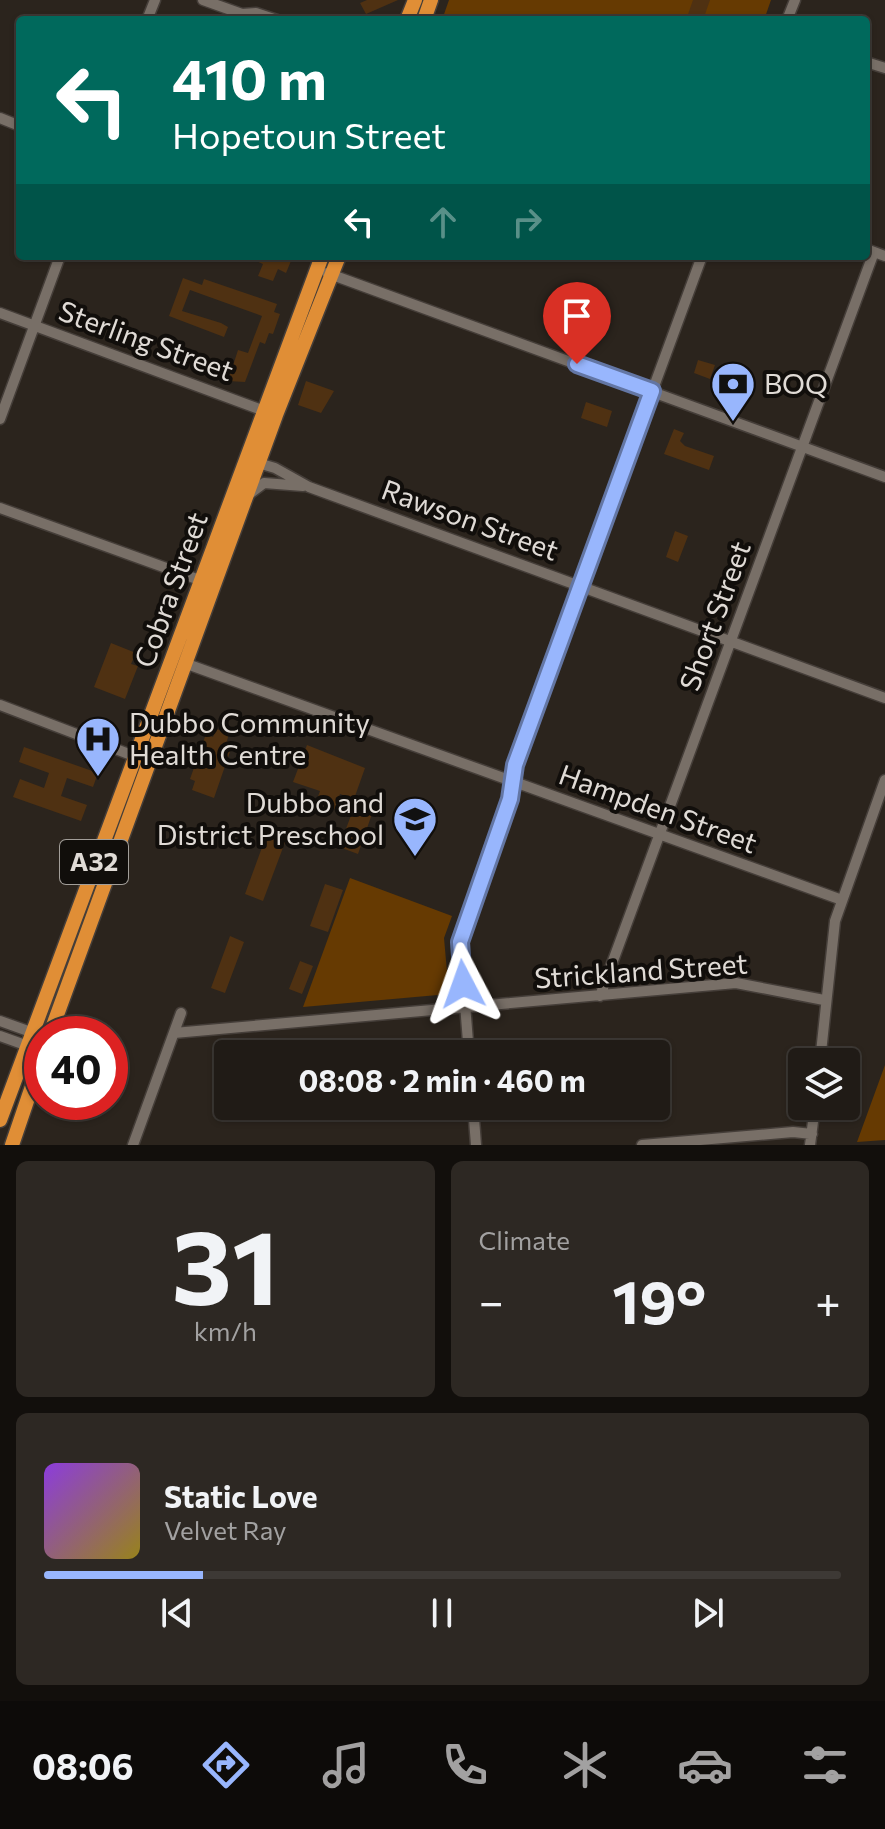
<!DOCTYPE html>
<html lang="en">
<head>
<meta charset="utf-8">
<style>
  :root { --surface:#201b16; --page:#2d2823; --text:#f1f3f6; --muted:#a2a1a1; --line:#3d3935; --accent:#98b6fd }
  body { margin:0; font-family:Commissioner,sans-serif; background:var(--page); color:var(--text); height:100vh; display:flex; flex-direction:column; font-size:30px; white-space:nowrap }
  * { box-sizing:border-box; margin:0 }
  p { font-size:26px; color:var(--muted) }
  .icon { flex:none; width:44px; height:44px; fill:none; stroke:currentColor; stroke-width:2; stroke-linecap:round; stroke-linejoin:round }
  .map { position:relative; height:1145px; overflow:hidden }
  .panel { display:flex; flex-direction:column; gap:16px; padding:16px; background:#120f0c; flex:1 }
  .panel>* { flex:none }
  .banner { position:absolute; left:16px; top:16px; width:854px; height:244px; border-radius:8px; box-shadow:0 2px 6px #0004,0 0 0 2px var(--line); background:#00695c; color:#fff; overflow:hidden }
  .tools { position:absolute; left:788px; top:1048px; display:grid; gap:16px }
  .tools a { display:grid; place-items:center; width:72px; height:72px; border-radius:8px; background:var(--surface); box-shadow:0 2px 6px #0004,0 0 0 2px var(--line); font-size:40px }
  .speed { position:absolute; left:24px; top:1016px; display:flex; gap:16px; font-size:40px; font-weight:700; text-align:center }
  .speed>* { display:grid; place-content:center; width:104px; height:104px; border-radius:50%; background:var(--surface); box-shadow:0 2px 6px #0004,0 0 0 2px var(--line); line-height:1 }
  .speed .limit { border:12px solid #d22; background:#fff; color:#111 }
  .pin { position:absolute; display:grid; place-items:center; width:68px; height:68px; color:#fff; margin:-82px -34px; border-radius:50% 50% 50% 0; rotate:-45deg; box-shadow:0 0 8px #0007 }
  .pin .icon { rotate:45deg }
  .me { position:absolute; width:88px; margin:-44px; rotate:356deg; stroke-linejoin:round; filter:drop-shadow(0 0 6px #0008) }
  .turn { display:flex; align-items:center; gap:28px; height:168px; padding:0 24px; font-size:36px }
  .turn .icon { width:104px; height:104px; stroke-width:2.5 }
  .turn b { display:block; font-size:56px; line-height:68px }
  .lanes { display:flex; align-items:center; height:76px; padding:0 24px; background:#0003; justify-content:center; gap:40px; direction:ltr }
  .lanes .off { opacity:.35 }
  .big { font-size:60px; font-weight:700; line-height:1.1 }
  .panel .tile { flex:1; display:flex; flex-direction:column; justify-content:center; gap:12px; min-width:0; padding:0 28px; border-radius:12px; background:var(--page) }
  .panel .dial { align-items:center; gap:0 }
  .dial b { font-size:104px; line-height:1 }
  .song { display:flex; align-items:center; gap:24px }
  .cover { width:96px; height:96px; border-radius:12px; background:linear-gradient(135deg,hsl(270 70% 55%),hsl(50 70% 35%)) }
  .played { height:8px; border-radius:4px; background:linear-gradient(90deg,var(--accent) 20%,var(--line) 20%) }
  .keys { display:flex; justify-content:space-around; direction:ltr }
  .heat { display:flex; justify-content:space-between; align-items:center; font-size:44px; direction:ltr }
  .panel .tiles { flex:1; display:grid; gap:16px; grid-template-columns:1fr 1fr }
  .tile:last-child { grid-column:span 2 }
  .trip { position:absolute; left:214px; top:1040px; width:456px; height:80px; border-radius:8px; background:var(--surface); box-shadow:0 2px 6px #0004,0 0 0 2px var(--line); font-weight:700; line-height:80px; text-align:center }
  .menu { display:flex; height:128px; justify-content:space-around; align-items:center; background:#0d0b09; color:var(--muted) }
  .menu .icon { width:56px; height:56px }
  .menu .selected { color:var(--accent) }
  .menu b { font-size:36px; color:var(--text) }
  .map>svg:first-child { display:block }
</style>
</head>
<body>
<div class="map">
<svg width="885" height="1145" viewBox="0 0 885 1145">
  <rect width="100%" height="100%" fill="#2b241d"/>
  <path fill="#663a02" d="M449 0H771L764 20H442Z
    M350 878 452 916 444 938 449 994 303 1007Z
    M885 1065V1140L857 1142Z"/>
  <path fill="#4f3112" d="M367 0H398L366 14 360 3Z
    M693 0H710L703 20H686Z
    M245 256H293L286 273 278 269 273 281 258 276 263 264Z
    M183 278 202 285 204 279 277 304 274 312 280 314 273 334 269 333 265 344 260 342 245 382 228 381 238 350 248 353 262 316 190 290 182 311 221 323 228 327 224 337 169 316Z
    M698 360 715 365 710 379 694 373Z
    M306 381 334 391 321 413 298 405Z
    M586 402 612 411 607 427 581 418Z
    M674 429 684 433 680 441 685 446 714 456 709 470 664 454Z
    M675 531 688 536 678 562 666 557Z
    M111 643 136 653 131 664 138 666 125 699 94 687Z
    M216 729 229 733 227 741 233 743 214 798 192 790 195 781 190 779 206 734 213 737Z
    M307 745 365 768 354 799 340 794 335 809 316 802 320 791 293 782Z
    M24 747 98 773 93 787 67 778 61 796 87 805 81 821 13 797 20 779 44 788 49 773 19 762Z
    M355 805 373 811 358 854 339 847Z
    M268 831 287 837 263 901 245 894Z
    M325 884 343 890 328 932 310 926Z
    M230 936 244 942 225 993 211 988Z
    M300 961 313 966 302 994 289 989Z"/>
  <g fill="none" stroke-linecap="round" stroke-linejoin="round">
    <g stroke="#453e39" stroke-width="13">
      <path id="minor" d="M203 0 242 14 256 13 277 20
        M147 20 155 0
        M787 20 795 0
        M866 62 885 68
        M0 118 20 126
        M866 249 885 256
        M327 273 885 477
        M0 313 270 413
        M0 419 60 256
        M255 462 275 468 309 487 885 698
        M248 495 264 483 303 486
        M0 508 205 582
        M187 664 842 900
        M0 705 134 756
        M600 996 874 252
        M0 1021 42 1036
        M174 1033 736 983 824 1000
        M0 1036 42 1051
        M469 1054 460 942 465 924 510 799 514 767 702 256
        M820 1062 835 921 885 780
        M473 1106 476 1145
        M133 1145 181 1013
        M642 1145 793 1132 812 1134
        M810 1145 815 1106"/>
    </g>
    <g stroke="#453e39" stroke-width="17">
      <path id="highway" d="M407 20 415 0
        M424 20 431 0
        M50 1034 276 415 339 256
        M0 1120 322 256
        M12 1145 42 1057"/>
    </g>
    <use href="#minor" stroke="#786f67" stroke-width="10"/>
    <use href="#highway" stroke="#e08e36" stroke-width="14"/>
  </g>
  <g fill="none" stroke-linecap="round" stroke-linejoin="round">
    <g stroke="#6376a4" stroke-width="20">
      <path id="route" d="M463 984 460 942 510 799 515 765 652 391 577 364"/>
    </g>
    <use href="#route" stroke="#98b6fd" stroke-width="14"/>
  </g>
  <defs>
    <g id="bank-pin" transform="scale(2.3)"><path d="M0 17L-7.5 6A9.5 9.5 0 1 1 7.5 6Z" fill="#98b6fd" stroke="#110e0b"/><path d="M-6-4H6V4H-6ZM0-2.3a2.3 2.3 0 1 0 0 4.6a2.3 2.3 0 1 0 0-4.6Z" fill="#111"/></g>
    <g id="hospital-pin" transform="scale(2.3)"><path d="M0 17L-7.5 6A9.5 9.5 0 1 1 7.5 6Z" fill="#98b6fd" stroke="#110e0b"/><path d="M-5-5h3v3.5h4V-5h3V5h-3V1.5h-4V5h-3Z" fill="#111"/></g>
    <g id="school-pin" transform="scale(2.3)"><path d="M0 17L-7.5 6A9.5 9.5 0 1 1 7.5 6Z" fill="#98b6fd" stroke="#110e0b"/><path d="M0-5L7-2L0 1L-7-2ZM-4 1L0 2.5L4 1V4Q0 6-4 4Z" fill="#111"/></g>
  </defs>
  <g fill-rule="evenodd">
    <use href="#bank-pin" x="733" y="384"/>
    <use href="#hospital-pin" x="98" y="739"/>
    <use href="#school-pin" x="415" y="819"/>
  </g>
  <g text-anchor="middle" stroke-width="8" stroke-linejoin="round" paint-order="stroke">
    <rect fill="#110e0b" stroke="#a29e99" stroke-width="2" x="60" y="840" width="68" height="44" rx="6"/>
    <g font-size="26" font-weight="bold" fill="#e0dbd6">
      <text x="94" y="871">A32</text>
    </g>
    <g font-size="28" fill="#e0dbd6" stroke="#110e0b">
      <text transform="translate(146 341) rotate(20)" y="10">Sterling Street</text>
      <text transform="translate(470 520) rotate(20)" y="10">Rawson Street</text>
      <text transform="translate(171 590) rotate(-70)" y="10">Cobra Street</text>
      <text transform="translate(715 616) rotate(-70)" y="10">Short Street</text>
      <text transform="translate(658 809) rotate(20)" y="10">Hampden Street</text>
      <text transform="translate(641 971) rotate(-4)" y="10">Strickland Street</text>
    </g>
    <g font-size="28" fill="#e0dbd6" stroke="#110e0b" text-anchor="start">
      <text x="764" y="394">BOQ</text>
      <text x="129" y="733">Dubbo Community<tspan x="129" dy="32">Health Centre</tspan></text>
      <text x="384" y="813" text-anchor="end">Dubbo and<tspan x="384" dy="32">District Preschool</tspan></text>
    </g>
  </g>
</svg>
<div class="tools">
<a><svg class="icon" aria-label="layers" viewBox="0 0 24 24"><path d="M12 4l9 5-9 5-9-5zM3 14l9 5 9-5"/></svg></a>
</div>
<div class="speed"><div class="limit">40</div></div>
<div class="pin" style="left:577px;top:364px;background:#d93025"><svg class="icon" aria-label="arrive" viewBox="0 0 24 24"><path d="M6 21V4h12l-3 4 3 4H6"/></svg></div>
<svg class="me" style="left:463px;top:984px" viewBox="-20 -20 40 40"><path d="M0-17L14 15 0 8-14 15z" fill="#98b6fd" stroke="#fff" stroke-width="4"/></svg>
<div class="trip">08:08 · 2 min · 460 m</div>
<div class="banner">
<div class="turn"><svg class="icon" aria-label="left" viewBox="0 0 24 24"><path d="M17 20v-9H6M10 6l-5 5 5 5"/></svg><div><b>410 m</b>Hopetoun Street</div></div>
<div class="lanes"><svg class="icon" aria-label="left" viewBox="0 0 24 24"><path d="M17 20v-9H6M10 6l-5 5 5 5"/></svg><svg class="icon off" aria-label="ahead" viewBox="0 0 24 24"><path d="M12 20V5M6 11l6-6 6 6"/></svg><svg class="icon off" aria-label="right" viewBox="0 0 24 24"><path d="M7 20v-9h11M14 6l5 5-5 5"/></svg></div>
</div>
</div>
<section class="panel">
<div class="tiles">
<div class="tile dial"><b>31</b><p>km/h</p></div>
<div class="tile"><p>Climate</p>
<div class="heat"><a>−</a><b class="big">19°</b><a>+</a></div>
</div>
<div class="tile">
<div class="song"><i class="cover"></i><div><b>Static Love</b><p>Velvet Ray</p></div></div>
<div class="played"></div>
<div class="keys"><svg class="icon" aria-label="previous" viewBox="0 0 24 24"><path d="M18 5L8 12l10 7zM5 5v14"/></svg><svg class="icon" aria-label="pause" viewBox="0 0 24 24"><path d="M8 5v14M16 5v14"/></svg><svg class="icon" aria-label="next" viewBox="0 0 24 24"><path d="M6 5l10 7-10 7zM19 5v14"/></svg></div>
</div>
</div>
</section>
<nav class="menu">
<b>08:06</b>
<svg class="icon selected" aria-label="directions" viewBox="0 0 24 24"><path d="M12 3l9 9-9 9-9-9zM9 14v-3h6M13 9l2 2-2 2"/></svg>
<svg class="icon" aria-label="music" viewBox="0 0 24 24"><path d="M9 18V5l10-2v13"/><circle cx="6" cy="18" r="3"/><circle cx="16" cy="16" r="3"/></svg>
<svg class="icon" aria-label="phone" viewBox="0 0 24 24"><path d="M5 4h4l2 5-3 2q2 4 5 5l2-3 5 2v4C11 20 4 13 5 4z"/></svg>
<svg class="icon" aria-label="climate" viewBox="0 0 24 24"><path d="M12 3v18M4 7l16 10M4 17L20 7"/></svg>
<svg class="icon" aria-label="car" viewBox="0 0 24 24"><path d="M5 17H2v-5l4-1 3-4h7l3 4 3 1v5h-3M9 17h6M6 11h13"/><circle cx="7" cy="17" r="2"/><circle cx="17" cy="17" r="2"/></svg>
<svg class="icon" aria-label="filters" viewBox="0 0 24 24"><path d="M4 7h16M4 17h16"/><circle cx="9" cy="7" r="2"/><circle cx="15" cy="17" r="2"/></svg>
</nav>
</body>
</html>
